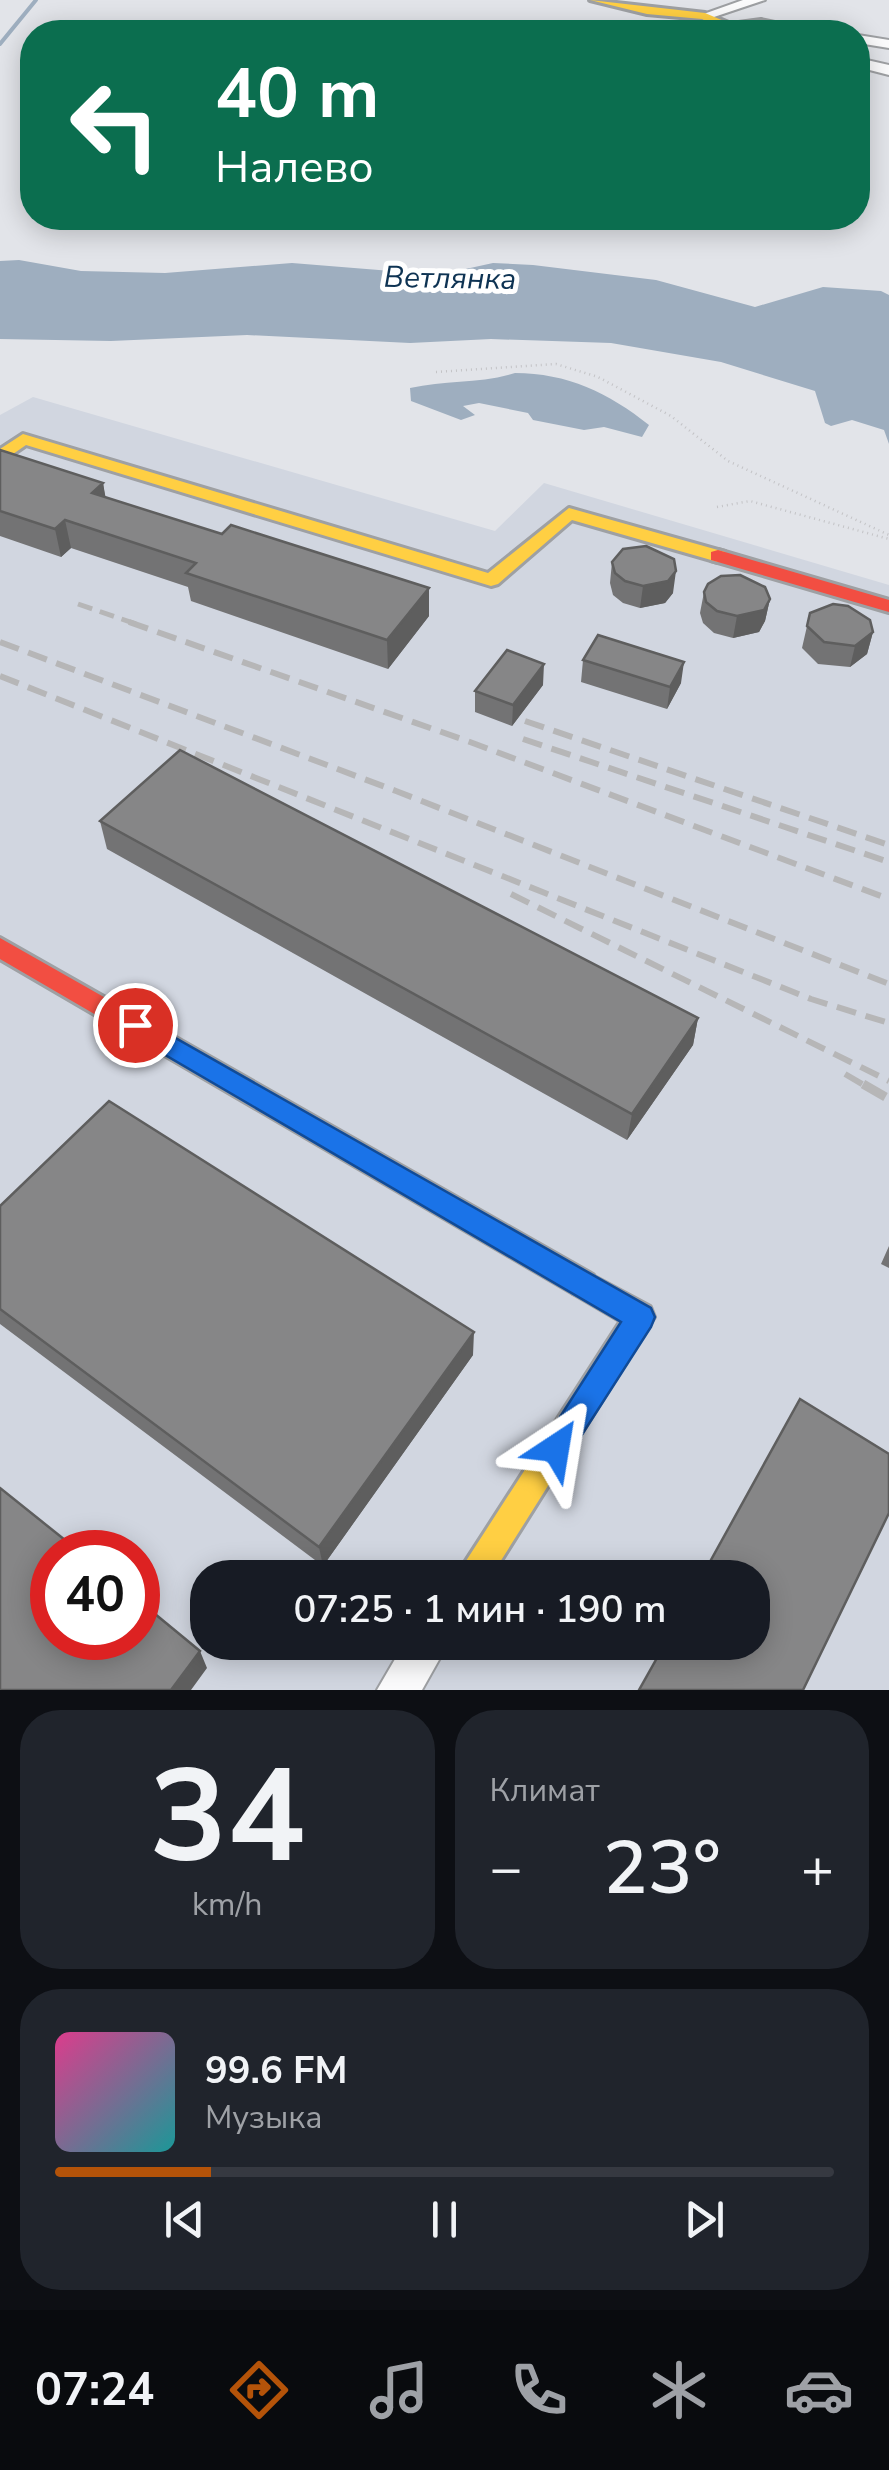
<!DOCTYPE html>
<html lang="ru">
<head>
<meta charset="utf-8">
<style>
  :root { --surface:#171b24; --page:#20242c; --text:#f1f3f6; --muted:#9ea1a6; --line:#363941; --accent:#b45309 }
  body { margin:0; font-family:"Nunito Sans",sans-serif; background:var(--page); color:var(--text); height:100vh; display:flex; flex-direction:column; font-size:38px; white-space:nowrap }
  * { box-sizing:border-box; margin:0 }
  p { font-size:32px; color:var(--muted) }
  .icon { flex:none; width:55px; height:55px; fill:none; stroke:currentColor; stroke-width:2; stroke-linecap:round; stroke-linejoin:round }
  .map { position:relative; height:1690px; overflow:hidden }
  .sheet { display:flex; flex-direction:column; gap:20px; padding:20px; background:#0d0f14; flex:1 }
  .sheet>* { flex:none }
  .hud { position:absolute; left:20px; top:20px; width:850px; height:210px; border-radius:40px; box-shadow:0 5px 25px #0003; background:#0b6e4f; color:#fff; overflow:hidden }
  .speed { position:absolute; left:30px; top:1530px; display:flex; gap:20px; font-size:50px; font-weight:700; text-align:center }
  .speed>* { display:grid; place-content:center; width:130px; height:130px; border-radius:50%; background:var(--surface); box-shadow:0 5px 25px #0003; line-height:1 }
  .speed .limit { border:15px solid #d22; background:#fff; color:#111 }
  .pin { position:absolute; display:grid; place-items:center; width:85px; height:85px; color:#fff; margin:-42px; border:5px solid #fff; border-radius:50%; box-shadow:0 2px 10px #0007 }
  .me { position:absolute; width:110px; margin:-55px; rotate:33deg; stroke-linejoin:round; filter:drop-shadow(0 0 8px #0008) }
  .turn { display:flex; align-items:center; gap:35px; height:210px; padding:0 30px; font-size:45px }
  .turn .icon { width:130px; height:130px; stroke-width:2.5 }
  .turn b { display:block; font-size:70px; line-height:85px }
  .big { font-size:75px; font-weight:600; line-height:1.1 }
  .sheet .tile { flex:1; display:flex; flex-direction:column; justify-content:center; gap:15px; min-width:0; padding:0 35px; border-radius:40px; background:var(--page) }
  .sheet .dial { align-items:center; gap:0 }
  .dial b { font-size:130px; line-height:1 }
  .song { display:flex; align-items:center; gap:30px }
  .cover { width:120px; height:120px; border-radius:15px; background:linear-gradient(135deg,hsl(330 70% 55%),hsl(180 70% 35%)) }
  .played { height:10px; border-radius:5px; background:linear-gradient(90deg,var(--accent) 20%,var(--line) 20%) }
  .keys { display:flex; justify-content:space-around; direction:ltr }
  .heat { display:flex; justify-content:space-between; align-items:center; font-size:55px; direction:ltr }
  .sheet .tiles { flex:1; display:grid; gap:20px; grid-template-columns:1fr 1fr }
  .tile:last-child { grid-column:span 2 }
  .trip { position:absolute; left:190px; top:1560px; width:580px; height:100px; border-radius:40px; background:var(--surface); box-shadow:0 5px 25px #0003; font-weight:600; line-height:100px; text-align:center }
  .dock { display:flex; height:160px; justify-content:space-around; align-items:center; background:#090b0e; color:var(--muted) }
  .dock .icon { width:70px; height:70px }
  .dock .current { color:var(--accent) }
  .dock b { font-size:45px; color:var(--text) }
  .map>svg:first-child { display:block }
</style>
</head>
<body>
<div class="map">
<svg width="889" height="1690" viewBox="0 0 889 1690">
  <rect width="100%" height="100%" fill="#e2e4e9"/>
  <path fill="#d1d6e0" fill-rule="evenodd" d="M33 397 495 531 544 483 889 585V1690H0V415ZM52 1552H138V1638H52ZM208 1578H752V1642H208Z"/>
  <path fill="#9eaebf" d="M19 260 81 271 165 273 292 263 416 273 452 272 493 263 533 265 656 280 755 307 823 287 881 291 889 295V444L884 430 852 420 831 426 825 423 815 391 721 362 611 343 491 339 410 343 247 335 111 341 0 339V261Z
    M515 373C567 373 609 393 649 425L642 437 604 427 584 430 533 420 528 413 479 403 463 406 475 415 461 420 411 401 410 388C445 380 480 384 515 373Z"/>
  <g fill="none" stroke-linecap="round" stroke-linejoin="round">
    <path stroke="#9eaebf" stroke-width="4" d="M0 44 36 0"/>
    <g stroke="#9ea0a3" stroke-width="4">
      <path id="street" d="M743 0H765L705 20 698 16Z
        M858 35 889 40V48L858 43Z
        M858 58 889 65V75L858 67Z
        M405 1642H449L422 1690H377Z"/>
    </g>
    <g stroke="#9ea0a3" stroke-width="6">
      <path id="slow" d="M590 0 705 13 731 24 761 20 818 32 761 28 729 32 702 19 647 14Z
        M23 434 488 573 569 508 725 552 727 556 718 562 572 520 498 584 491 586 26 445 0 463V449Z
        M583 1271 650 1307 654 1317 490 1578H455L621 1321 573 1293 569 1284 573 1275Z"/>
    </g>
    <g stroke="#9ea0a3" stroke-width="6">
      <path id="jam" d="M718 550 889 600V612L711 560V552Z
        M0 938 593 1275 597 1284 593 1293 583 1297 573 1293 0 959Z"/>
    </g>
    <path stroke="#c3c3c6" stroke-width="2.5" stroke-dasharray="1 4" stroke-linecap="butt" d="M436 372 556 364 598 377 671 416 728 461 889 535
      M717 507 750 501 889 539"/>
    <use href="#street" fill="#fbfbfc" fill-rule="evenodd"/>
    <use href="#slow" fill="#ffcf43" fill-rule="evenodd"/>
    <use href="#jam" fill="#f24e42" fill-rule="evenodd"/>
    <path stroke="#b6b6b7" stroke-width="5" stroke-dasharray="15 8" stroke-linecap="butt" d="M78 604 136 624"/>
    <path stroke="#b6b6b7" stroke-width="6" stroke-dasharray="20 10" stroke-linecap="butt" d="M129 622 470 742 889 899
      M0 642 396 791 889 984
      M0 676 811 999 889 1023
      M525 721 889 845
      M523 739 889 862
      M511 894 889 1081
      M845 1074 867 1087"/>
    <path stroke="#b6b6b7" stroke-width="9" stroke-dasharray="26 12" stroke-linecap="butt" d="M863 1084 889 1099"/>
  </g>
  <path fill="#737374" d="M0 450 103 483 105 497 222 534 429 588V616L388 669 191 601 188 587 71 548 61 557 0 536Z
    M612 562 673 593 665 603 640 608 623 603 613 595 610 583Z
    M704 592 770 599 765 621 759 632 733 638 714 633 703 623 700 613Z
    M810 613 873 632 867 654 850 667 818 664 802 648Z
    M583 660 681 683 667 709 581 682Z
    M543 685 512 726 475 712V691Z
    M100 821 698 1018 693 1045 627 1140 107 849Z
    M0 1206 473 1355 323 1566 0 1324Z
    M889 1246V1268L881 1264Z"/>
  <path fill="#5e5e5e" d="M103 483 108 511 92 493Z
    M65 520 71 548 61 557 55 529Z
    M676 571 673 593 665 603 640 608 643 586Z
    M429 588V616L388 669 387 640Z
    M770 599 765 621 759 632 733 638 737 616Z
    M873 632 867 654 850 667 855 646Z
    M684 662 681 683 667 709 670 687Z
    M544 664 543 685 512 726 513 705Z
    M698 1018 693 1045 627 1140 632 1114Z
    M474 1332 473 1355 323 1566 319 1547Z
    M200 1651 207 1668 191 1690H171Z"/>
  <path fill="#868687" stroke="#5e5e5e" stroke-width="2.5" d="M0 450 103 483 92 493 222 534 231 525 429 588 387 640 186 573 196 563 65 520 55 529 0 511Z
    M646 546 674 559 676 571 668 581 643 586 625 581 615 573 612 562 623 549Z
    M740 575 765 587 770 599 764 610 737 616 717 611 706 602 704 592 708 584 721 576Z
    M833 604 848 606 870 620 873 632 855 646 824 642 807 626 810 613Z
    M598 635 684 662 670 687 583 660Z
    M507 650 544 664 513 705 475 691Z
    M180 750 698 1018 632 1114 100 821Z
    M109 1101 474 1332 319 1547 0 1309V1206Z
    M800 1399 889 1454V1513L803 1690H639L666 1642H752V1578H701Z
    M0 1488 80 1552H52V1638H138V1600L200 1651 171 1690H0Z"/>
  <path fill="#1a73e8" stroke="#114b97" stroke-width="2.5" d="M135 1015 651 1308 655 1317 651 1327 567 1458 556 1463 545 1458 540 1448 621 1322 126 1032 122 1025 126 1018Z"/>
  <g text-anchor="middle" stroke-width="10" stroke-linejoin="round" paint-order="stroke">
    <g font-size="30" font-style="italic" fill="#0e3353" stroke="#fff">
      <text transform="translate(450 278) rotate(1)" y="10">Ветлянка</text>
    </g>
  </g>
</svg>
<div class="speed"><div class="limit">40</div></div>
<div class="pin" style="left:135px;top:1025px;background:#d93025"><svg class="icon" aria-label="arrive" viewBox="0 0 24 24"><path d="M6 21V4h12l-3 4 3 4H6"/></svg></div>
<svg class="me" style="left:556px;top:1448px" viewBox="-20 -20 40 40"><path d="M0-17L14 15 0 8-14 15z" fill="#1a73e8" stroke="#fff" stroke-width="4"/></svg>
<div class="trip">07:25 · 1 мин · 190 m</div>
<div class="hud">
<div class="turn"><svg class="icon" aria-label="left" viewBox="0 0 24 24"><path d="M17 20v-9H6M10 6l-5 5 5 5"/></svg><div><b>40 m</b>Налево</div></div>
</div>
</div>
<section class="sheet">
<div class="tiles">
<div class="tile dial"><b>34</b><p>km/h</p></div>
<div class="tile"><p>Климат</p>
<div class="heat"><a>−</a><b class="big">23°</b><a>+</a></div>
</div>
<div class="tile">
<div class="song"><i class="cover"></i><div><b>99.6 FM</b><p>Музыка</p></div></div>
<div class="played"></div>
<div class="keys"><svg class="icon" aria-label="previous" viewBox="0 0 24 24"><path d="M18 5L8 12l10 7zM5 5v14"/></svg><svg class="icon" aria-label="pause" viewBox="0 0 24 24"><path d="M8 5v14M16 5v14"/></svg><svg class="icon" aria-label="next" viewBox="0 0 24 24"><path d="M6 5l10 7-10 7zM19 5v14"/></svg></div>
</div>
</div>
</section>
<nav class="dock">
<b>07:24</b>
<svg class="icon current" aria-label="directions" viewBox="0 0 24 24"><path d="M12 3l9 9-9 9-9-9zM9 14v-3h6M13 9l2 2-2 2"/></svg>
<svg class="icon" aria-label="music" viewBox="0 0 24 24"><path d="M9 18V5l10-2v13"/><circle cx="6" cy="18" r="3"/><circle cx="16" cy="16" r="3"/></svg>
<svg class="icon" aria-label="phone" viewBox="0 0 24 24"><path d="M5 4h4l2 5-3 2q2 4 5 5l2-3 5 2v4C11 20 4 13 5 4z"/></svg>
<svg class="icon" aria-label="climate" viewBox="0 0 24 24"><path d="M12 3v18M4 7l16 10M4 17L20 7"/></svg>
<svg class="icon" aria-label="car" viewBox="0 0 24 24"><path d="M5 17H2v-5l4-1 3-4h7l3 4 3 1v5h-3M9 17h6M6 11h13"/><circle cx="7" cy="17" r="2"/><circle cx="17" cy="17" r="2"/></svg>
</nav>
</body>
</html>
